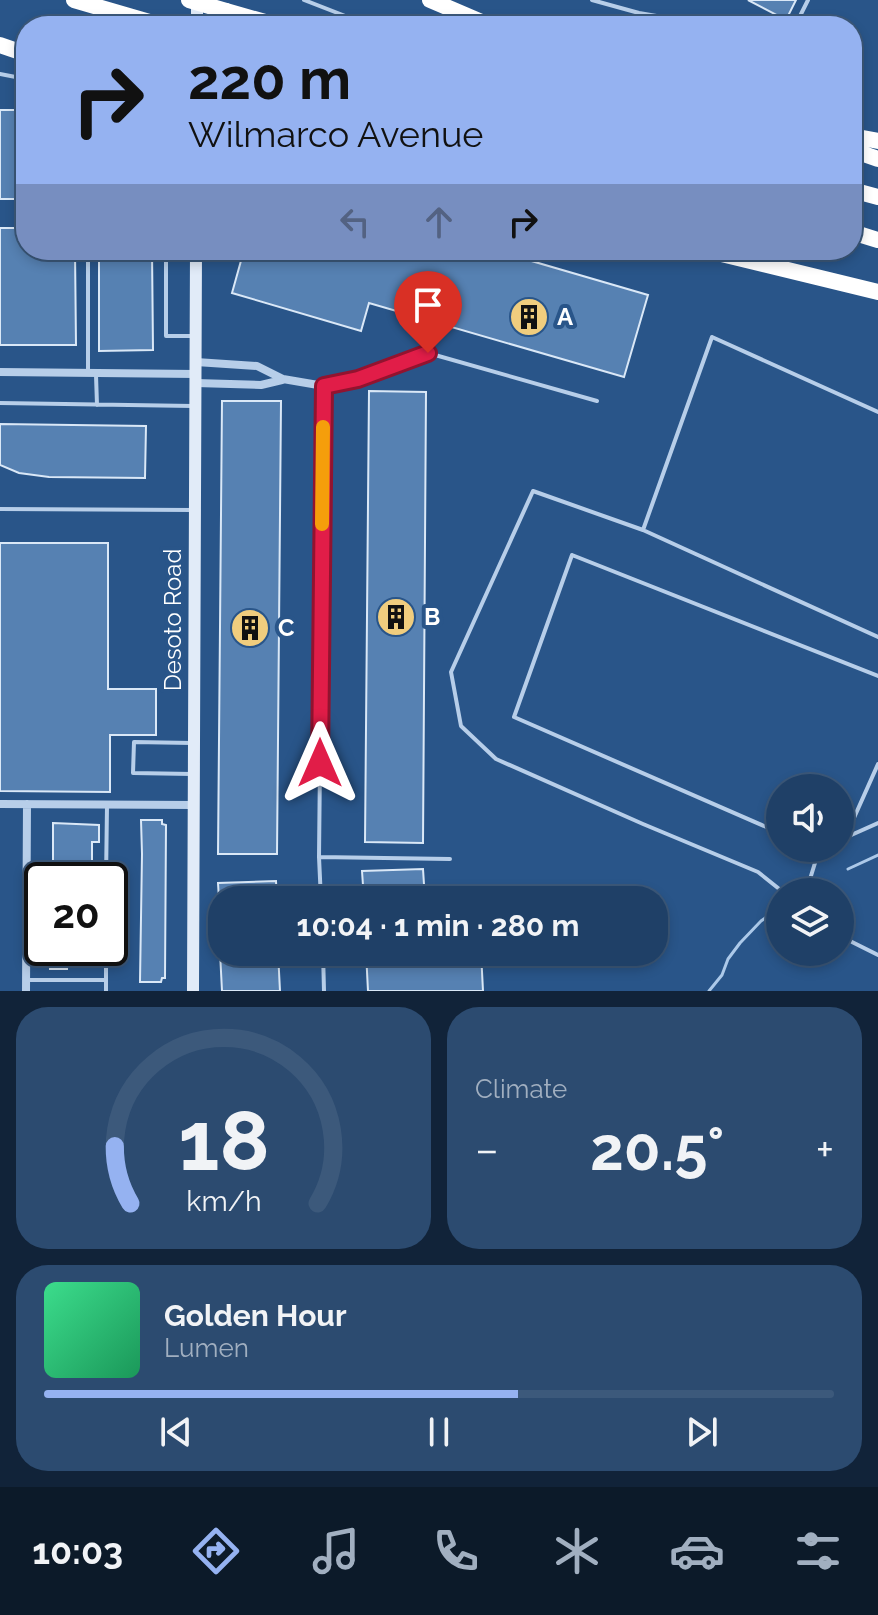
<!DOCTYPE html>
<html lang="en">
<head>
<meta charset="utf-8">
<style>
  :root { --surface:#1f4067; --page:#2c4b70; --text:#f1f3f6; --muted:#a1afc0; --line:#3c597b; --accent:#95b2f1 }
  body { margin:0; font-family:Raleway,sans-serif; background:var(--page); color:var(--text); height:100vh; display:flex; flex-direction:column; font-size:30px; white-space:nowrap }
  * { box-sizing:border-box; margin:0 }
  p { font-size:26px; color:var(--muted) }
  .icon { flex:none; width:44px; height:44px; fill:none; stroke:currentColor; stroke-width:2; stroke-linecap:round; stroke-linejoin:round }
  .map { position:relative; height:991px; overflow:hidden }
  .side { display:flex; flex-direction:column; gap:16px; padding:16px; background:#112339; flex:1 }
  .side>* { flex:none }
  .guide { position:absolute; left:16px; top:16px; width:846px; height:244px; border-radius:32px; box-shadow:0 4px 12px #0003,0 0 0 2px var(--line); background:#95b2f1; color:#111; overflow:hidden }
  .buttons { position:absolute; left:766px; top:774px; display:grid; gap:16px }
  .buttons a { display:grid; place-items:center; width:88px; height:88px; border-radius:50%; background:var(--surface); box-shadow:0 4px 12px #0003,0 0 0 2px var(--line); font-size:40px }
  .speed { position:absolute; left:24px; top:862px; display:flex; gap:16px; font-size:40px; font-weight:700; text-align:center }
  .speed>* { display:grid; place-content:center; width:104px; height:104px; border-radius:50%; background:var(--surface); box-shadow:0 4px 12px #0003,0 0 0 2px var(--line); line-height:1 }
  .speed .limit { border:4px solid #111; border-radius:12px; background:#fff; color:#111 }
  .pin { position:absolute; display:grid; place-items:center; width:68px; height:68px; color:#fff; margin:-82px -34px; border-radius:50% 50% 50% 0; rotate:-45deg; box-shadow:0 0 8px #0007 }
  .pin .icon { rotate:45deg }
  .me { position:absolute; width:88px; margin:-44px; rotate:0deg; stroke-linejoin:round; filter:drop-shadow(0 0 6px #0008) }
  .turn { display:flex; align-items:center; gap:28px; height:168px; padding:0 40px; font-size:36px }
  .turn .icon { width:104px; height:104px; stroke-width:2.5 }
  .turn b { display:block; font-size:56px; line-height:68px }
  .lanes { display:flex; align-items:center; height:76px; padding:0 40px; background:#0003; justify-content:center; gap:40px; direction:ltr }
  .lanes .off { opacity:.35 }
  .big { font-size:60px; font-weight:700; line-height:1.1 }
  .side .widget { flex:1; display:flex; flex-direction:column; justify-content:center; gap:12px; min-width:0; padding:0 28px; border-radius:32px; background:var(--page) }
  .side .dial { align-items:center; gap:0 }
  .dial svg { height:208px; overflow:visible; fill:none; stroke:var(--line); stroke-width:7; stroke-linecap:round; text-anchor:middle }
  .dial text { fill:var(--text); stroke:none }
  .song { display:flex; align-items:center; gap:24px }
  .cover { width:96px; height:96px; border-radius:12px; background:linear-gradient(135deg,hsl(150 70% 55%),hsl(150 70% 35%)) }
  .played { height:8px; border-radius:4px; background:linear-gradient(90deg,var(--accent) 60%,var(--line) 60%) }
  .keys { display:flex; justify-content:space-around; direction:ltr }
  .heat { display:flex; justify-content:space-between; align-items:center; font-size:44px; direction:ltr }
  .side .tiles { flex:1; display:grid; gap:16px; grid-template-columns:1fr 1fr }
  .widget:last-child { grid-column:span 2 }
  .trip { position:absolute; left:208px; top:886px; width:460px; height:80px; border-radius:32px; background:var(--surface); box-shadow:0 4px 12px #0003,0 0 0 2px var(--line); font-weight:700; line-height:80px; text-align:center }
  .tab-bar { display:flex; height:128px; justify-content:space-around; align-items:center; background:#0c1a29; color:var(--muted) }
  .tab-bar .icon { width:56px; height:56px }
  .tab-bar .current { color:var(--accent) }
  .tab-bar b { font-size:36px; color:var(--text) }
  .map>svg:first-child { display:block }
</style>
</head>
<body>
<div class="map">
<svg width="878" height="991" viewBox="0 0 878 991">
  <rect width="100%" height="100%" fill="#295589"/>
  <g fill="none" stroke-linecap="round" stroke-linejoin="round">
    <path stroke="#acc9e9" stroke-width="3" d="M848 869 878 855
      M709 991 722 975 728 959 740 943 761 921 780 907"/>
  </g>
  <path fill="#5681b2" stroke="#dae8f7" stroke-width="2" d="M748 0H796L786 20Z
    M0 110H26V199H0Z
    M0 228H26V250H75L76 345H0Z
    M99 250H152L153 350 99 351Z
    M244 250H494L648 295 624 377 369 303 361 331 232 293Z
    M369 391 426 392 423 843 365 842Z
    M222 401H281L277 854H218Z
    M0 424 146 426 145 478 49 477 19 473 0 465Z
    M0 543H108V689H156V735H110V792L0 791Z
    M141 820H162V824L166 825 165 978H162L161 982H140L142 854Z
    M53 823 99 825V842H92V873H53Z
    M423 869 425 900H364L362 871Z
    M276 881 277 900H219L218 883Z
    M50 948H67V954H70V963H67V969H50V965H46V953H50Z
    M220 952H278L280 991H222Z
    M366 952H481L483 991H368Z"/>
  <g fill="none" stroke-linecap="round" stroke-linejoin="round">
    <path stroke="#b7cee9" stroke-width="4" d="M304 0 371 26
      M592 0 639 13 715 26
      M795 26 808 0
      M0 74 26 79
      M88 250V372
      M166 250V336H193
      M96 375 97 405
      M0 403 193 406
      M0 509 193 510
      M643 530 878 637
      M192 774 133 773 134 742 192 743
      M780 833 514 717 572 555 878 676
      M845 838 878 764
      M840 840 878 823
      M319 857 450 859
      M106 880 107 806
      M783 892 758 872 643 824 496 759 461 726 451 672 533 491 643 530 712 337 878 412
      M806 892 819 850
      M321 900 319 857 324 386 358 379 428 353 597 401
      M840 936 878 955
      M323 952 324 991
      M28 980H106
      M106 991V948"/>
    <path stroke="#b7cee9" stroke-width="8" d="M196 362 257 366 283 379 324 386
      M0 372 196 374
      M196 383 261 385 282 380
      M0 804 194 805
      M26 991 27 804"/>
    <path stroke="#e1ebf8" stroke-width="12" d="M197 26V0
      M193 991 196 250"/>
    <path stroke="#fff" stroke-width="16" d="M74 0 163 26
      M430 0 491 26
      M226 11 279 26
      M0 45 26 54
      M852 136 878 141
      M852 150 878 159
      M852 190 878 197
      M852 232 878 240
      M705 250 878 292"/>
    <path stroke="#fff" stroke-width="16" d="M189 0 226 11"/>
  </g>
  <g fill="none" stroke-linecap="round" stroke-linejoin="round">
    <g stroke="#92132f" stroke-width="20">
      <path id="route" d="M320 763 324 386 358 379 428 353"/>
    </g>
    <use href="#route" stroke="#e11d48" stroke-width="14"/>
    <path stroke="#f59e0b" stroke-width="14" d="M322 524 323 427"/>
  </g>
  <defs>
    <g id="building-disc" transform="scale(2)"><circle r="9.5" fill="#f0cd7e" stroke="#295589"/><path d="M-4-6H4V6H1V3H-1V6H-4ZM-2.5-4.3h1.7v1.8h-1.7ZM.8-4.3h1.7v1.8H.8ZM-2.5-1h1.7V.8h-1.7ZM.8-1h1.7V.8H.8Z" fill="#111"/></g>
  </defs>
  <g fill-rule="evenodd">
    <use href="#building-disc" x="529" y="317"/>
    <use href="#building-disc" x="396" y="617"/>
    <use href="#building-disc" x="250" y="628"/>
  </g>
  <g text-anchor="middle" stroke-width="8" stroke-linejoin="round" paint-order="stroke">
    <g font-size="24" font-weight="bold" fill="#fff" stroke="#295589" text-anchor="start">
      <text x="557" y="325">A</text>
      <text x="424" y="625">B</text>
      <text x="278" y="636">C</text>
    </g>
    <g font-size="24" fill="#fff" stroke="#295589">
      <text transform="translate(173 620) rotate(-90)" y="8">Desoto Road</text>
    </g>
  </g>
</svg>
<div class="buttons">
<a><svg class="icon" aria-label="sound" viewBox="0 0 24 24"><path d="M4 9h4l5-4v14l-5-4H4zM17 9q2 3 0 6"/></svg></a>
<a><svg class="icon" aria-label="layers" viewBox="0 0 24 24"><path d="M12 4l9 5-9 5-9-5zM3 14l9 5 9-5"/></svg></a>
</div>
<div class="speed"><div class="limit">20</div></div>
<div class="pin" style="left:428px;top:353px;background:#d93025"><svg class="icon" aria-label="arrive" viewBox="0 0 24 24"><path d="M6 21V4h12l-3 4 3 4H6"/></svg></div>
<svg class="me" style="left:320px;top:763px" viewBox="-20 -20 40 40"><path d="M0-17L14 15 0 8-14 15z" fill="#e11d48" stroke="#fff" stroke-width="4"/></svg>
<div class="trip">10:04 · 1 min · 280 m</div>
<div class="guide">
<div class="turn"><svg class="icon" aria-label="right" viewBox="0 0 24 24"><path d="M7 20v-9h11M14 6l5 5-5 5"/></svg><div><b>220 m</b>Wilmarco Avenue</div></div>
<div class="lanes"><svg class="icon off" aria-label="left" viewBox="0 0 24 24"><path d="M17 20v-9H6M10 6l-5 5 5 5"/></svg><svg class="icon off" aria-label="ahead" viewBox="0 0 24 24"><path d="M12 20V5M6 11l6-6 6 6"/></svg><svg class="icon" aria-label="right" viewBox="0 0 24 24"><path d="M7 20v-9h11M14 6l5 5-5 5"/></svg></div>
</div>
</div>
<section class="side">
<div class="tiles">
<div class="widget dial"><svg viewBox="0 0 100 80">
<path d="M14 69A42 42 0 1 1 86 69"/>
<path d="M14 69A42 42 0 0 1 8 47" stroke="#95b2f1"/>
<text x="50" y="56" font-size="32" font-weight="700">18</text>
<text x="50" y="72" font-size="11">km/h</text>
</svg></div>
<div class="widget"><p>Climate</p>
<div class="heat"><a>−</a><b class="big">20.5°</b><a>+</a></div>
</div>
<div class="widget">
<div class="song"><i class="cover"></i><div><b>Golden Hour</b><p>Lumen</p></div></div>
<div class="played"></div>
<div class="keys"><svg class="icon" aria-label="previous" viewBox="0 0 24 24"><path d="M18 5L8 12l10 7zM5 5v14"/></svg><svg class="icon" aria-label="pause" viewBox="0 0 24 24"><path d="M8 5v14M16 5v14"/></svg><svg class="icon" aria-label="next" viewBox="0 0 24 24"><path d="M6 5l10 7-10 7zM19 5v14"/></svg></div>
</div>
</div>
</section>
<nav class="tab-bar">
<b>10:03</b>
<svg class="icon current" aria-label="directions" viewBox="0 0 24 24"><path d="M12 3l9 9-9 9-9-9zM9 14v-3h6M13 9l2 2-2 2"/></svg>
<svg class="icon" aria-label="music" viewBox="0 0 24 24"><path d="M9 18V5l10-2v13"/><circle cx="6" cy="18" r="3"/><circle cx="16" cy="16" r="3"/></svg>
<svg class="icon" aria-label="phone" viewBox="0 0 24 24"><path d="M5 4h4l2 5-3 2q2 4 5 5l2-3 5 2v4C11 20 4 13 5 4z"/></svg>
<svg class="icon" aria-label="climate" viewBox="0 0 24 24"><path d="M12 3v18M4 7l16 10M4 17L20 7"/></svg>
<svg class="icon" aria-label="car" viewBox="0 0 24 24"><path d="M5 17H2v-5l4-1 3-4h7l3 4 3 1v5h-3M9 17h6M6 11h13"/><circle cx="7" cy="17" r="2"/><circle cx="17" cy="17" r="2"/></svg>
<svg class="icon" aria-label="filters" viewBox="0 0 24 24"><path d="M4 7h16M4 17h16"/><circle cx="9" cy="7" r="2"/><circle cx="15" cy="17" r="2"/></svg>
</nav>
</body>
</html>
